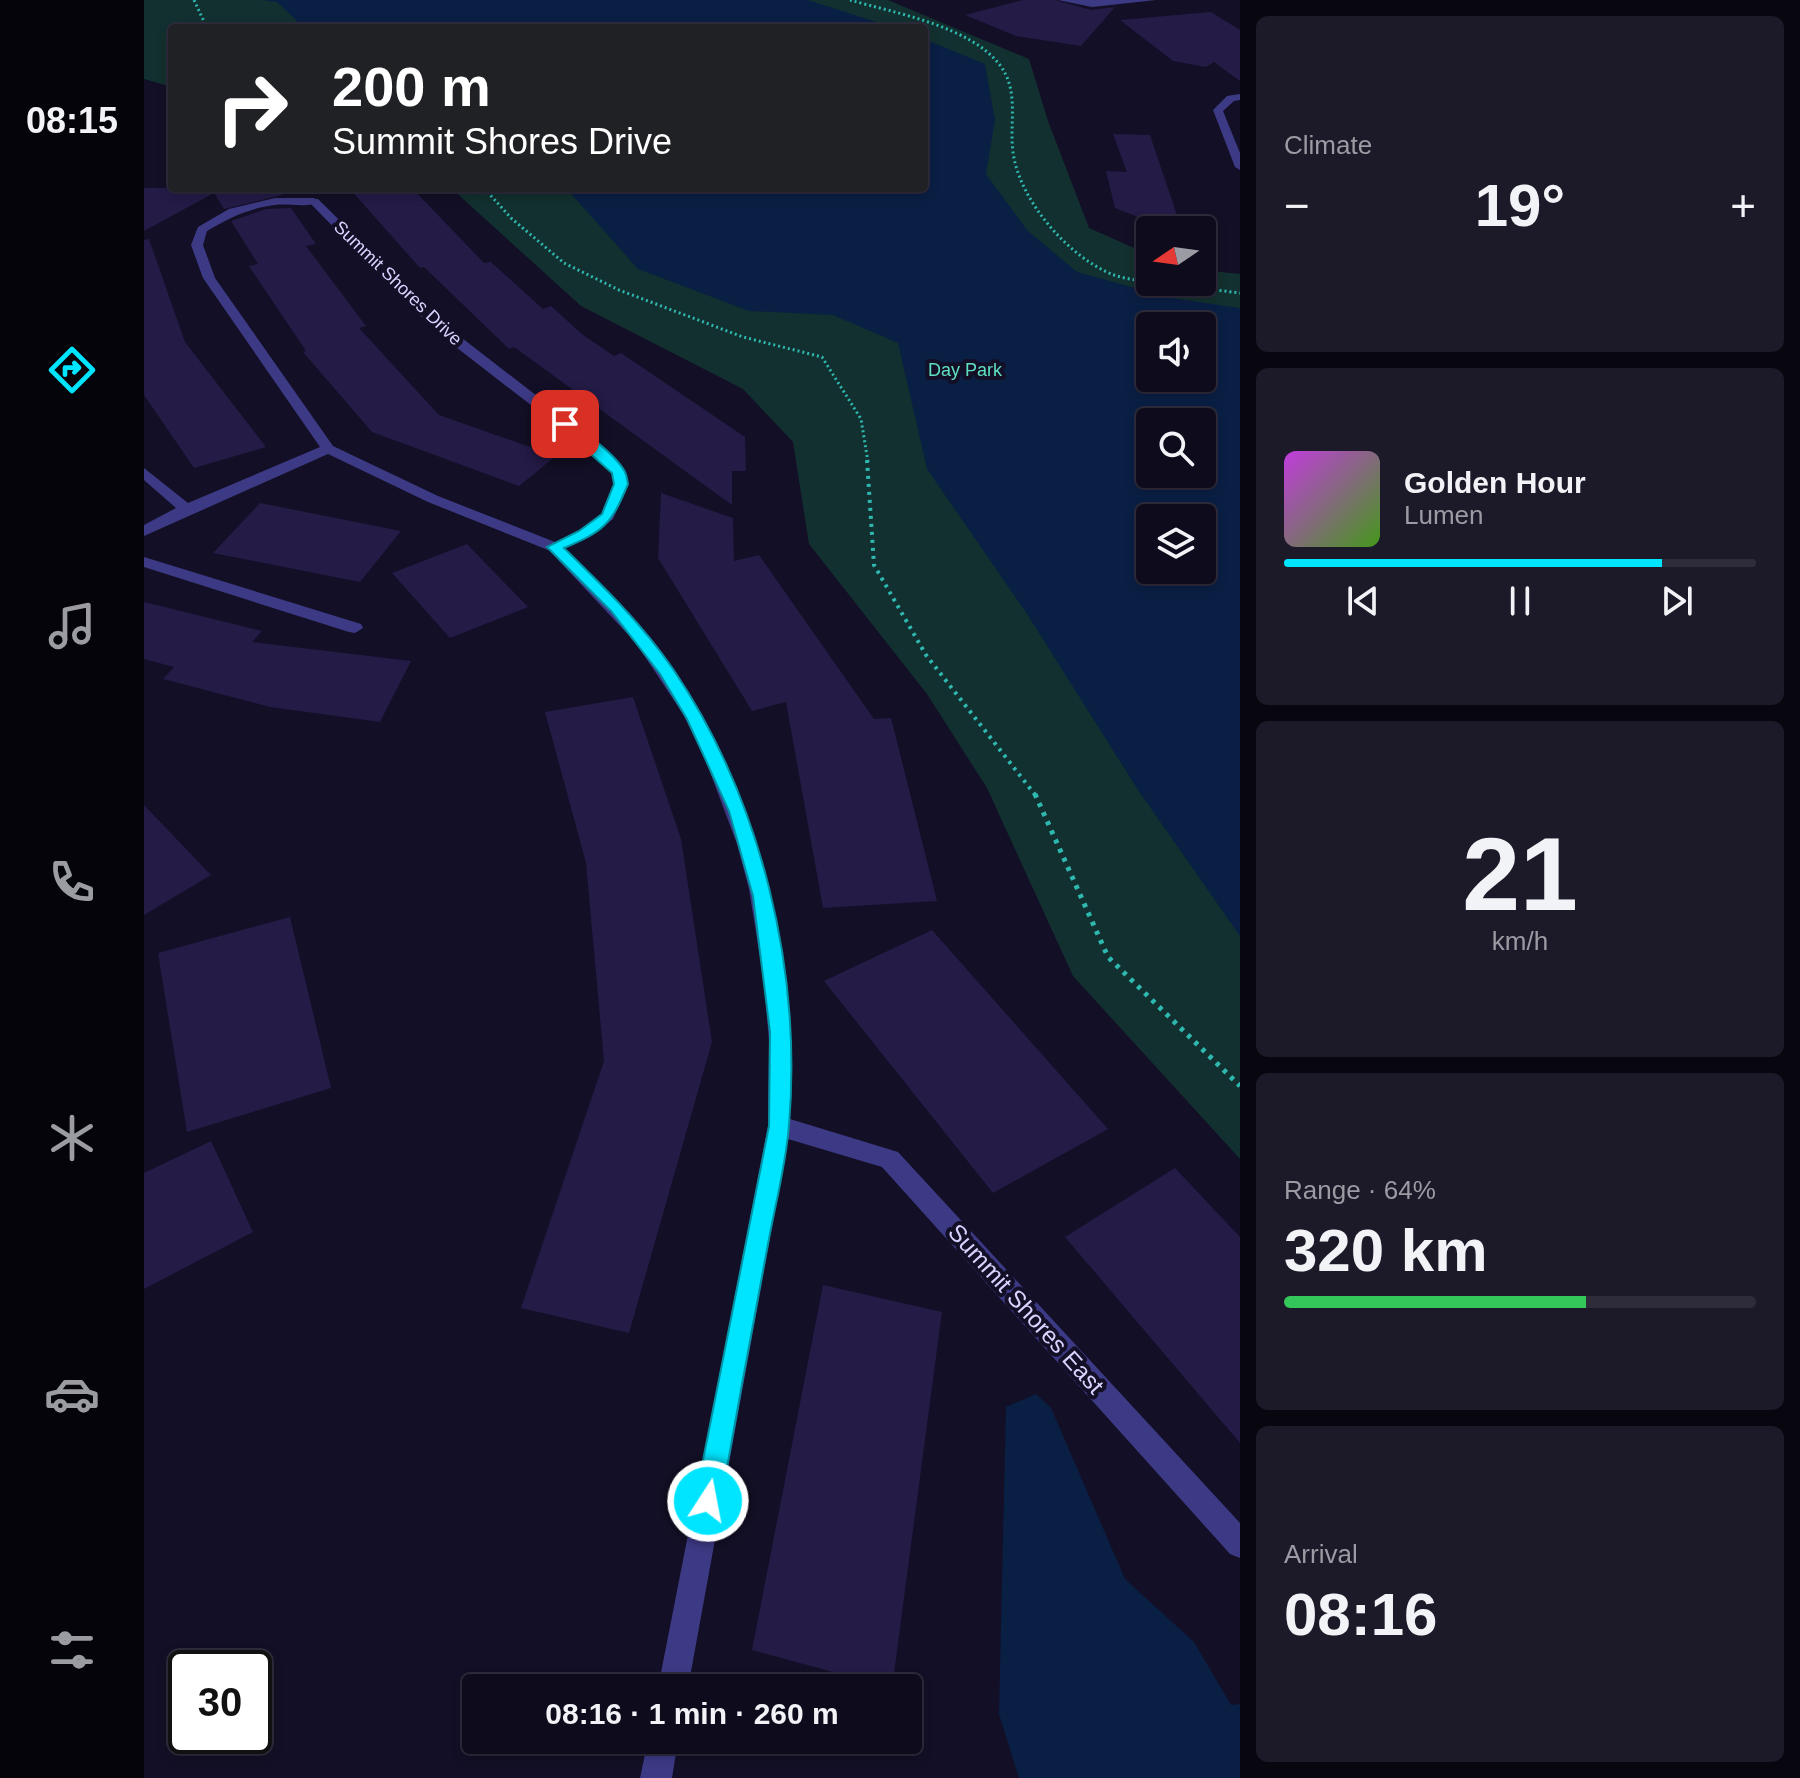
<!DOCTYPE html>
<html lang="en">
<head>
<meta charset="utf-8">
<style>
  :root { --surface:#0e0b1c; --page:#1c1929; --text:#f1f3f6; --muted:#9b9ba3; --line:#2e2b3b; --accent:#00e5ff }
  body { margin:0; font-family:Helvetica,sans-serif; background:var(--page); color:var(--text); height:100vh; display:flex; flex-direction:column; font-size:30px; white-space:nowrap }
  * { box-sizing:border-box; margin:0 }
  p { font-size:26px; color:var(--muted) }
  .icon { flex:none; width:44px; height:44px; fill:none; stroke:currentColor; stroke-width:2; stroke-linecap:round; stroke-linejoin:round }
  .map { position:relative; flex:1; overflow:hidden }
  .side { display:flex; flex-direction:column; gap:16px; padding:16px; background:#08060f; width:560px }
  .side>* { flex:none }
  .banner { position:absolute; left:24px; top:24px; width:760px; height:168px; border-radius:8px; box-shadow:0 4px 12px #0003,0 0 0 2px var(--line); background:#202124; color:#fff; overflow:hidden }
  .needle { width:52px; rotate:257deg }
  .tools { position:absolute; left:992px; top:216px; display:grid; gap:16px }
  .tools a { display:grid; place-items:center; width:80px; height:80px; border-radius:8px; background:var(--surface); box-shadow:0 4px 12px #0003,0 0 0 2px var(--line); font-size:40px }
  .speed { position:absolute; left:24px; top:1650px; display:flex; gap:16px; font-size:40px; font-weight:700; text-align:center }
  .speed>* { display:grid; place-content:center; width:104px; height:104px; border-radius:50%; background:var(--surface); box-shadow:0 4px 12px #0003,0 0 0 2px var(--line); line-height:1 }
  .speed .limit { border:4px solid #111; border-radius:12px; background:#fff; color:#111 }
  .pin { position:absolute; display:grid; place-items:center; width:68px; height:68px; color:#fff; margin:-34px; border-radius:16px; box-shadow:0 4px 12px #0006 }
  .me { position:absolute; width:88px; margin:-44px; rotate:11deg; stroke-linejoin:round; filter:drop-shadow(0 0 6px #0008) }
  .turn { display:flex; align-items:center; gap:28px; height:168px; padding:0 32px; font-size:36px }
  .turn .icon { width:104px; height:104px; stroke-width:2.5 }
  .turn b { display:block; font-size:56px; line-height:68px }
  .big { font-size:60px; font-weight:800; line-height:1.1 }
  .side .widget { flex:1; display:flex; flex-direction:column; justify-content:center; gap:12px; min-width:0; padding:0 28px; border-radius:12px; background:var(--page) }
  .side .dial { align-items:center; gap:0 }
  .dial b { font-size:104px; line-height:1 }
  .song { display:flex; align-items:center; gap:24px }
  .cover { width:96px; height:96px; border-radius:12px; background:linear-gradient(135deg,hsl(290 70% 55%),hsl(100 70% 35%)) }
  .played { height:8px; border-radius:4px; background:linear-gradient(90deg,var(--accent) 80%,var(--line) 80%) }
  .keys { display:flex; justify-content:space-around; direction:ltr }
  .heat { display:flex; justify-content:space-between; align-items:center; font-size:44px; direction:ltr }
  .charge { height:12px; border-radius:6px; background:linear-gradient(90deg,#34c759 64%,var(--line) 0) }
  .trip { position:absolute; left:318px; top:1674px; width:460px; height:80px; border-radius:8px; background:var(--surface); box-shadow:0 4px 12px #0003,0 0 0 2px var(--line); font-weight:800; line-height:80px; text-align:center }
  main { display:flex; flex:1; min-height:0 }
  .menu { display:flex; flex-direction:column; width:144px; justify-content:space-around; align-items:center; background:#06040b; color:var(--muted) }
  .menu .icon { width:56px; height:56px }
  .menu .active { color:var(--accent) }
  .menu b { font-size:36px; color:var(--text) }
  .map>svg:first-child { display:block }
</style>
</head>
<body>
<main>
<nav class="menu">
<b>08:15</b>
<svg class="icon active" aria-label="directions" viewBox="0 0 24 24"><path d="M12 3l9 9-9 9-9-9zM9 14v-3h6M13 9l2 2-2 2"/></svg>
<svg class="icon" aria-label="music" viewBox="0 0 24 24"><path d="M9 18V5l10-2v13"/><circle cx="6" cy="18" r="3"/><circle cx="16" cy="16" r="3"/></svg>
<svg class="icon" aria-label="phone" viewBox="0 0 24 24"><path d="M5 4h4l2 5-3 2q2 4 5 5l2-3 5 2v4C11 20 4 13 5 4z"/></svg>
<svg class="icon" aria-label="climate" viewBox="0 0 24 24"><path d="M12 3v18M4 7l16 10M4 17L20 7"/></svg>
<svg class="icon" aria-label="car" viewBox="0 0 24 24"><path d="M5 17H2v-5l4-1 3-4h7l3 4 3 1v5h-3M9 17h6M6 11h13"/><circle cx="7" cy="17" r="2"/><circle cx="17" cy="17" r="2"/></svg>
<svg class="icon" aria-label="filters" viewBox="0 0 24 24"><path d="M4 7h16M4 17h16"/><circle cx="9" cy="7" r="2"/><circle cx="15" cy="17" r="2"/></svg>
</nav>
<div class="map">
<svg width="1096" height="1778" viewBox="0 0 1096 1778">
  <rect width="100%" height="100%" fill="#130f26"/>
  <path fill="#12302f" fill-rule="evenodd" d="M0 0H744L885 59 904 121 945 228 1006 255V282H1058V270L1096 274V1159L929 976 843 788 783 694 665 544 649 442 599 389 437 306 307 188H780V28H28V87L0 79ZM1006 326H1058V378H1006ZM1006 422H1058V474H1006ZM1006 518H1058V570H1006Z"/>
  <path fill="#0a1f44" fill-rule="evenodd" d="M118 0H664L751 28H151L153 21 133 2Z
    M780 39 841 64 851 120 842 174 883 230 933 272 1027 298 1096 308V936L994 790 883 614 783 469 754 343 689 315 605 311 494 269 422 188H780ZM1006 326H1058V378H1006ZM1006 422H1058V474H1006ZM1006 518H1058V570H1006Z
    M892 1394 907 1408 981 1579 1050 1642 1087 1705 1096 1704V1778H875L855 1714 862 1407Z"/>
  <path fill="#241b47" d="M879 0H911L947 10 971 7 937 46 872 36 821 15Z
    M1067 12 1096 30V81L1070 62 1062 67 1029 61 976 20Z
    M969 134 1006 135 1038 230H1027L971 208 962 171 983 172Z
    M0 188H134L138 195 80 209 70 193 0 231Z
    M205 188H268L340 263 347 262 399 309 407 306 439 335 470 356 477 353 601 437 602 471H588V505L370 347 365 349 280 267 276 268Z
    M147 208 172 244 162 246 222 326 215 328 295 415 412 456 375 486 228 432 159 352 162 351 105 266 114 264 87 221 122 209Z
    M5 239 41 342 122 447 50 468 0 395V240Z
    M517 493 589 518 590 561 615 555 730 719 747 718 793 901 679 908 642 702 608 711 514 558Z
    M116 503 257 531 216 582 69 553Z
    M323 544 384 607 306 638 248 573Z
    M0 602 118 631 108 642 267 661 236 722 126 707 19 679 30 667 0 659Z
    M489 697 537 839 568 1042 485 1333 377 1308 460 1061 442 863 401 712Z
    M0 805 67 875 0 915Z
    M146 917 187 1088 43 1132 14 953Z
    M788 930 964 1129 849 1193 680 981Z
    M67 1141 109 1232 0 1289V1173Z
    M1031 1168 1096 1237V1443L921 1237Z
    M679 1285 798 1312 748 1688 608 1650Z"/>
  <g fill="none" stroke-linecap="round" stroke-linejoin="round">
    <path stroke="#2fb8b0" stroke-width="3" stroke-dasharray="2 3" stroke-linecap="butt" d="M50 0 63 28
      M706 0C751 13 825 26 855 64 876 90 865 122 869 152 875 200 925 258 970 275 981 279 994 280 1006 282
      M340 188 367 218 420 263 475 290 599 337 678 357 717 419 724 462
      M1006 282 1096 293"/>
    <path stroke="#2fb8b0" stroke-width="4" stroke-dasharray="3 5" stroke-linecap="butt" d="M723 460 730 565 782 655 892 796"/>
    <path stroke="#2fb8b0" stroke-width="5" stroke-dasharray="4 6" stroke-linecap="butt" d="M891 794 964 957 1096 1086"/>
    <path fill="#3d3a85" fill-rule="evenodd" d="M131 198H170L176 201C164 209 145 203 131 205 105 208 85 218 63 231L59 245 71 278 189 446 294 496 416 544V550H404L284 502 184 454 0 536V525L32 508 0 480V468L44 503 176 447 59 278 47 245 54 227 85 209Z
      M0 557 217 624 219 628 211 633 205 632 0 567Z"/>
    <path fill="#3d3a85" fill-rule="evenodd" d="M914 0H1012L948 7Z
      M1096 94V100L1090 101 1079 111 1096 153V170L1091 167 1069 110 1083 96Z
      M166 199H174L300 324 451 441 479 468 484 484 469 519 445 537 420 548C460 586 500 624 530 669 622 805 647 960 646 1119L754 1152 1096 1523V1558L1086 1554 738 1167 644 1139 544 1688H514L624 1126 625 1041 620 982 605 889 593 844 560 756 539 714 492 643 402 547 435 531 457 514 470 484 467 472 441 447 290 330 166 203Z
      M504 1740H534L528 1778H496Z"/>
  </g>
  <path fill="#00e5ff" stroke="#0095a6" stroke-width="2" d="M416 421C431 420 474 458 481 472 483 476 483 480 484 484 467 525 460 531 420 548 459 586 498 624 529 669 617 799 658 969 645 1125 642 1165 631 1205 624 1244 608 1330 592 1415 577 1501L573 1510 564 1513 555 1510 551 1501 625 1126 626 1032 609 896 585 811 543 719 516 674 467 611 403 547 435 531 458 514 470 484 468 473 416 427Z"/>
  <g text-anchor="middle" stroke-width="8" stroke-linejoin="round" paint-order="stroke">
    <g font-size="18" fill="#d9d4ff" stroke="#130f26">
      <text transform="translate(254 283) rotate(44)" y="6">Summit Shores Drive</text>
    </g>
    <g font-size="18" fill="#5fe0c0" stroke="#130f26">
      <text x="821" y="376">Day Park</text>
    </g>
    <g font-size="24" fill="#d9d4ff" stroke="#130f26">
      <text transform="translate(882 1309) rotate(48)" y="8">Summit Shores East</text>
    </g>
  </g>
</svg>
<div class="tools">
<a><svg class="needle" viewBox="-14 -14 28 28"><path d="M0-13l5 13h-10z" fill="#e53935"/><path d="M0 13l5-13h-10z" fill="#9b9ba3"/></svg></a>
<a><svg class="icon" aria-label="sound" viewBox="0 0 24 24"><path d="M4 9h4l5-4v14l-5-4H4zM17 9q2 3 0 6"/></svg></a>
<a><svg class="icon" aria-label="search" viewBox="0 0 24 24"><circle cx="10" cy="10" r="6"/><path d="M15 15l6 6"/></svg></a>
<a><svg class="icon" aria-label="layers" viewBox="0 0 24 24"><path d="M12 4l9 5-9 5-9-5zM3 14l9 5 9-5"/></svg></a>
</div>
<div class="speed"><div class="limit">30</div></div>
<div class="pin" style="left:421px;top:424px;background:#d93025"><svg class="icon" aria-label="arrive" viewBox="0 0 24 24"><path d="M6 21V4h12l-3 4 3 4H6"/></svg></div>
<svg class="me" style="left:564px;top:1501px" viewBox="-20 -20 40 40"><circle r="17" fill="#00e5ff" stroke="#fff" stroke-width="3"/><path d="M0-11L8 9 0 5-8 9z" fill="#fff"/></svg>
<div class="trip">08:16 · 1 min · 260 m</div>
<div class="banner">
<div class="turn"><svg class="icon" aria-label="right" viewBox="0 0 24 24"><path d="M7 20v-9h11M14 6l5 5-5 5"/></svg><div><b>200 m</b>Summit Shores Drive</div></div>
</div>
</div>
<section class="side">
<div class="widget"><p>Climate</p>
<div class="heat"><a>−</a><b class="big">19°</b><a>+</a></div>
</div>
<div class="widget">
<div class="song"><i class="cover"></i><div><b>Golden Hour</b><p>Lumen</p></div></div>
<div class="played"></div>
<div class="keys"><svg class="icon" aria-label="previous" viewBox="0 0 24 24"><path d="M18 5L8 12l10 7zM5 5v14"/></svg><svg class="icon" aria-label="pause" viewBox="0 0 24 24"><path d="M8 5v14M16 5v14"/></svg><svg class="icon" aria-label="next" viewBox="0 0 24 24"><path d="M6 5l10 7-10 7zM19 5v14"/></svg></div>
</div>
<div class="widget dial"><b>21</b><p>km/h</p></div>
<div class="widget"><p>Range · 64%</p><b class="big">320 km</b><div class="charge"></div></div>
<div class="widget"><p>Arrival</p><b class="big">08:16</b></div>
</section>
</main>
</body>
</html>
